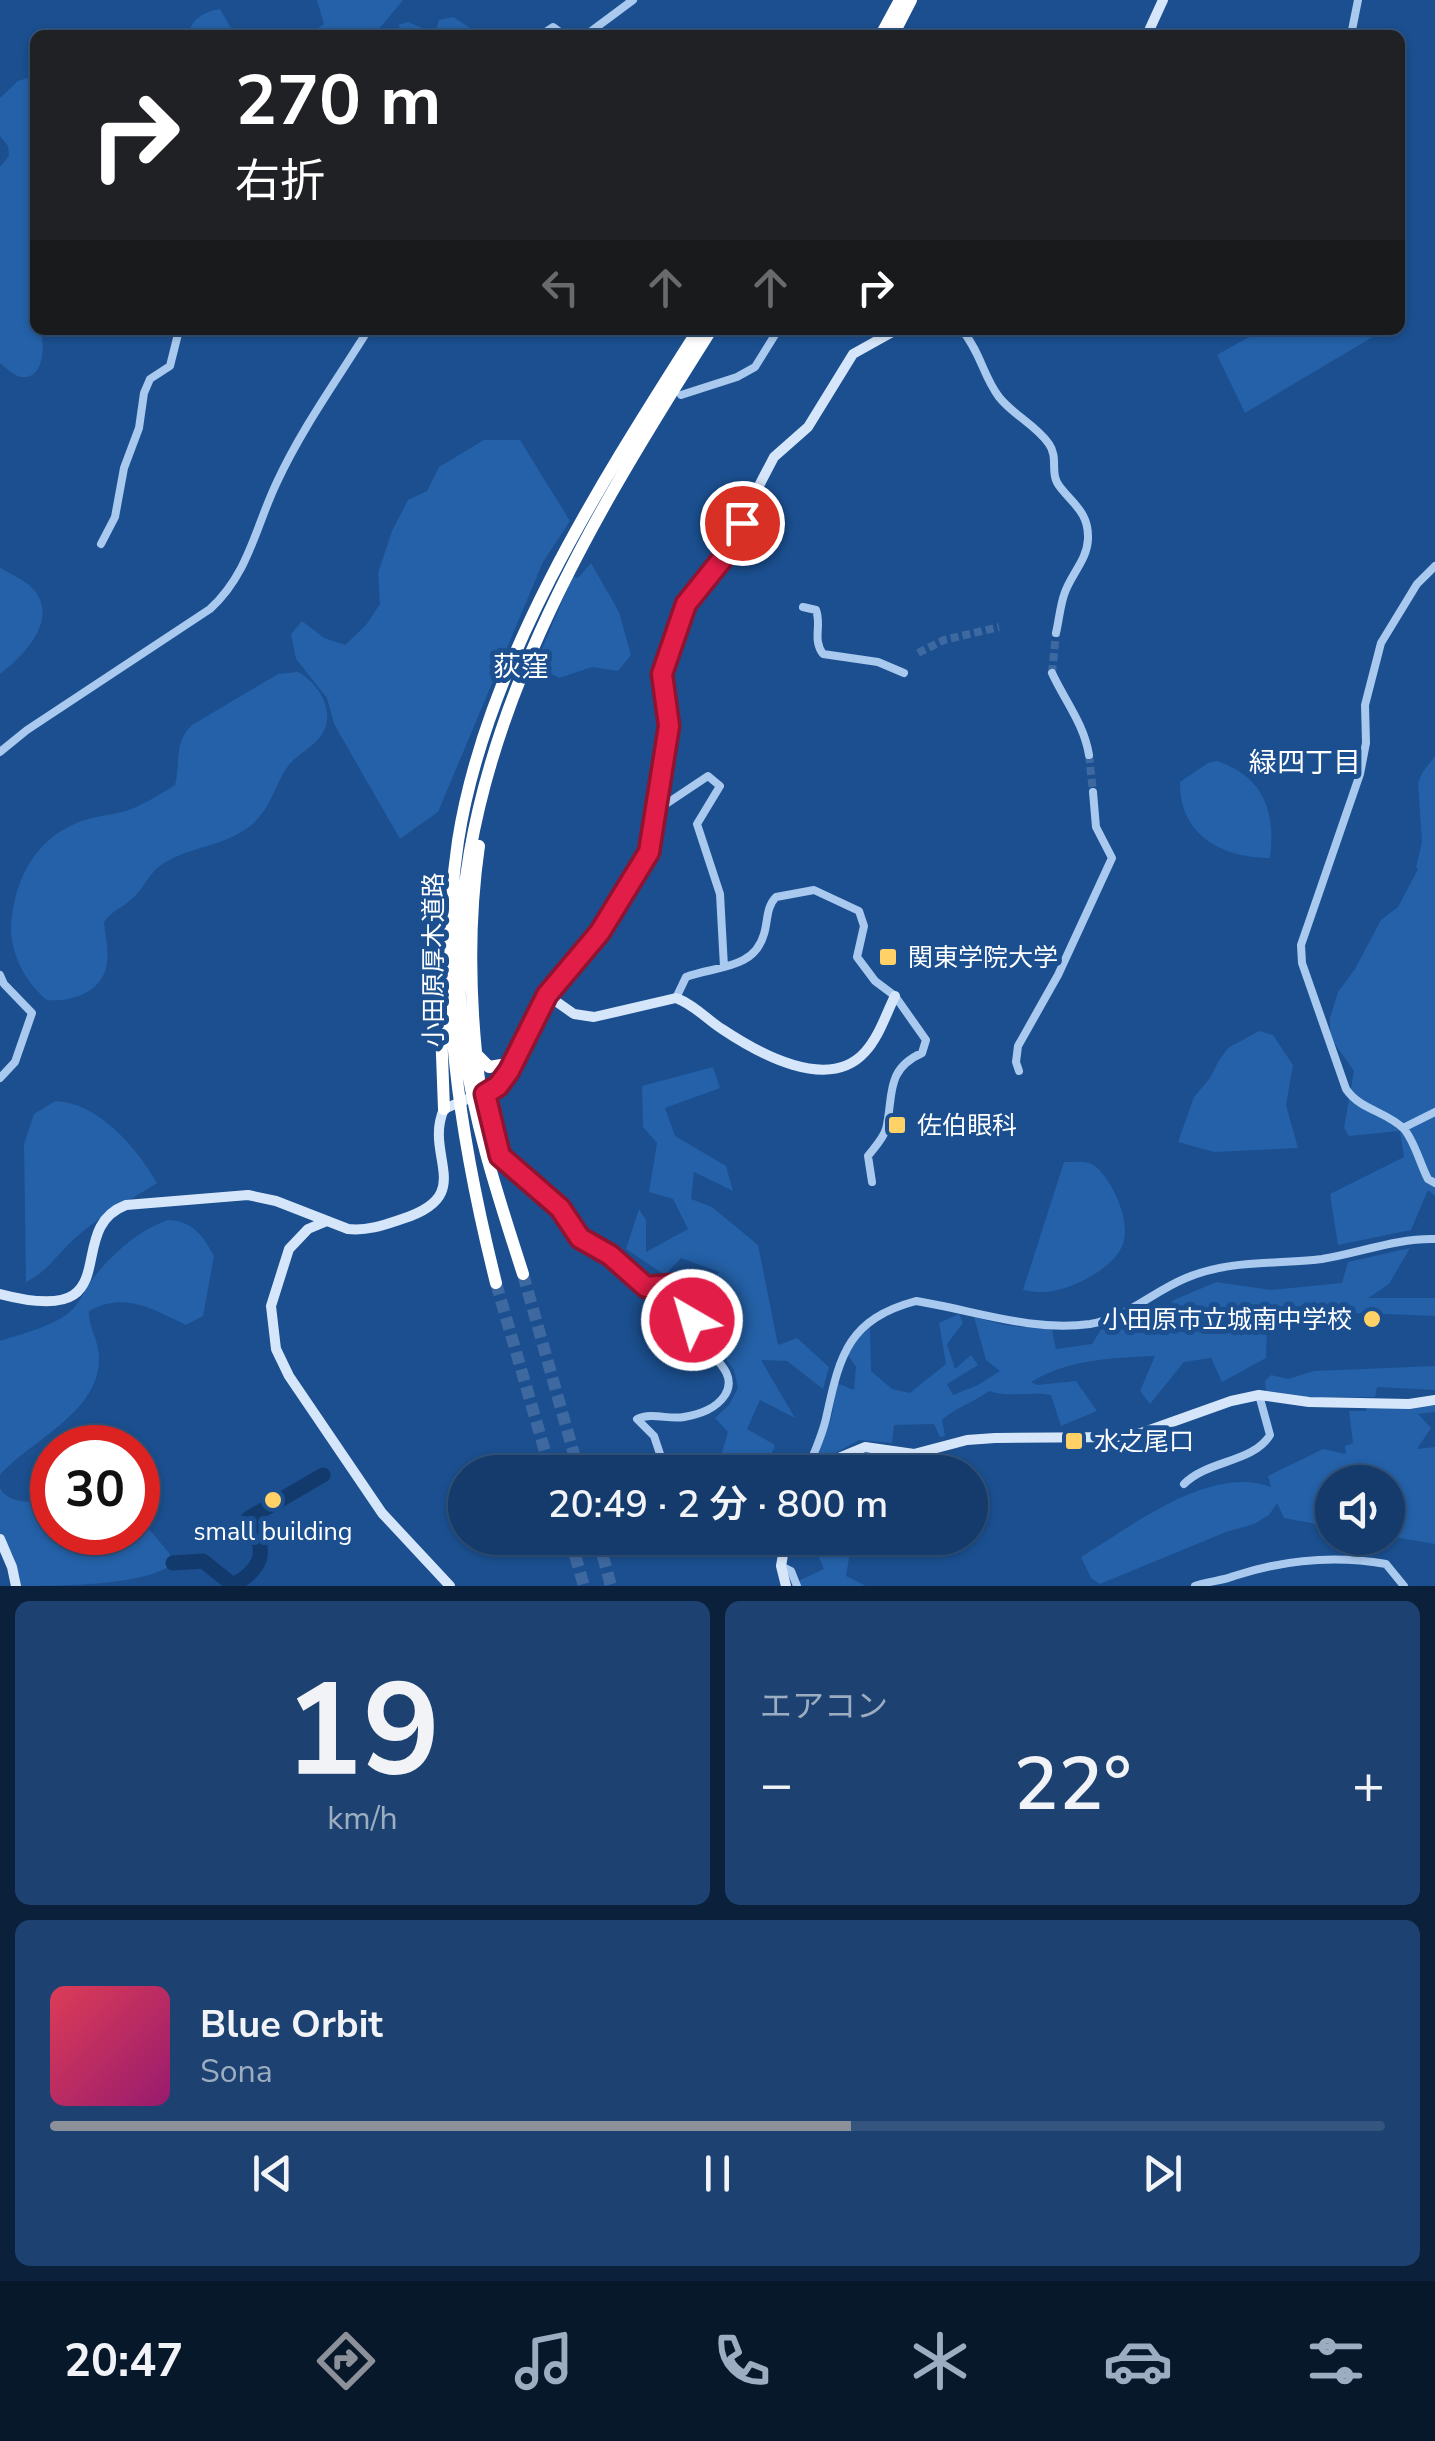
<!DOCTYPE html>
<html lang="ja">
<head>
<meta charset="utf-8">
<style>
  :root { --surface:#143b6b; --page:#1d4271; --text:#f1f3f6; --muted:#9dadc1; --line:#33557e; --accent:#8c9099 }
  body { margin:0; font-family:"Nunito Sans","Noto Sans JP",sans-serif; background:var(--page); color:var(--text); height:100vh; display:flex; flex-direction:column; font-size:38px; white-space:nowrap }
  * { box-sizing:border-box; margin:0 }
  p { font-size:32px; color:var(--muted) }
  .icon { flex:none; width:55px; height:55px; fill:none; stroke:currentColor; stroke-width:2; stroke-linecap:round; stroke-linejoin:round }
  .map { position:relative; height:1586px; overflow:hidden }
  .drawer { display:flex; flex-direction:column; gap:15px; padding:15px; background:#0b203b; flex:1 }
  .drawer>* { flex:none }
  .guide { position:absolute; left:30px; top:30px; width:1375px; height:305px; border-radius:15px; box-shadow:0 2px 8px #0004,0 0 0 2px var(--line); background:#202124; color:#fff; overflow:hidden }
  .buttons { position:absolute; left:1315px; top:1465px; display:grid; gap:20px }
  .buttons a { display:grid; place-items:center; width:90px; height:90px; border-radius:50%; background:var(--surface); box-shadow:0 2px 8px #0004,0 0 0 2px var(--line); font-size:50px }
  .speed { position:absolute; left:30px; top:1425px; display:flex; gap:20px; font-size:50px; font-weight:700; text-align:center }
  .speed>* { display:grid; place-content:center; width:130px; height:130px; border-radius:50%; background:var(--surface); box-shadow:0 2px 8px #0004,0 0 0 2px var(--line); line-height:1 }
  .speed .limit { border:15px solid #d22; background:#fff; color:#111 }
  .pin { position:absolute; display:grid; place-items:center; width:85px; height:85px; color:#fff; margin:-42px; border:5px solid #fff; border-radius:50%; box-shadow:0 2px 10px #0007 }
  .me { position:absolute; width:110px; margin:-55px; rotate:322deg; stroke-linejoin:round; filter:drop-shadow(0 0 8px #0008) }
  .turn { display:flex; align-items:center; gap:35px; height:210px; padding:0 40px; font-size:45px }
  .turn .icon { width:130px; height:130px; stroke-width:2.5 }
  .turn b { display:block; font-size:70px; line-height:85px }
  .lanes { display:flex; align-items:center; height:95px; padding:0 40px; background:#0003; justify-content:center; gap:50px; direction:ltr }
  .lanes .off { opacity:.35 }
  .big { font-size:75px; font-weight:600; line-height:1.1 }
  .drawer .widget { flex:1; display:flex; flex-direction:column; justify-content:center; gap:15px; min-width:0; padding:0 35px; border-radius:15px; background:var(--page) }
  .drawer .dial { align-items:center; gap:0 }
  .dial b { font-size:130px; line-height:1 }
  .song { display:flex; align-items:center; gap:30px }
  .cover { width:120px; height:120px; border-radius:15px; background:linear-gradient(135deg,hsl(350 70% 55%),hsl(320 70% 35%)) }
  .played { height:10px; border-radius:5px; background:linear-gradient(90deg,var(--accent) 60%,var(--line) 60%) }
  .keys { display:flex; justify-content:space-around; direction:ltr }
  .heat { display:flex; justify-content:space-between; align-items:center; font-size:55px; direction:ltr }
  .drawer .tiles { flex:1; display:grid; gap:15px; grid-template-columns:1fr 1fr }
  .widget:last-child { grid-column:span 2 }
  .trip { position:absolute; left:448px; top:1455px; width:540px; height:100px; border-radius:50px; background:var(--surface); box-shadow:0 2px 8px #0004,0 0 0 2px var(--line); font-weight:600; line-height:100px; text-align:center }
  .tabs { display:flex; height:160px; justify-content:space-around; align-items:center; background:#08182b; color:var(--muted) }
  .tabs .icon { width:70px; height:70px }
  .tabs .current { color:var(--accent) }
  .tabs b { font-size:45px; color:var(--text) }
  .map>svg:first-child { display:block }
</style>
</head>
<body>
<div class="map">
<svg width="1435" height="1586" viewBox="0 0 1435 1586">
  <rect width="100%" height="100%" fill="#1b4f8f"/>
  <path fill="#2461a8" d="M317 0H403L374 35H296L294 33 309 34 324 24Z
    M220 9 235 35H189C190 19 206 11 220 9Z
    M453 17 472 29 468 35H405L398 25 408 22 435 33 439 20Z
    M31 77 35 78V287L32 300 35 330H40C45 344 45 380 21 377 14 376 6 368 0 363V167L9 156 8 146 0 136V98L18 81Z
    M1261 330H1373L1376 335 1245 413 1217 355Z
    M484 440H520L570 521 543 562 438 812 400 839 334 724 327 698 296 659 291 634 302 621 324 638 345 645 366 625 380 604 378 573 392 531 408 500 427 491 439 467Z
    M591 563 619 612 631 655 618 671 592 667 559 678 535 665 573 576 578 578Z
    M0 568C11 574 25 580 33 589 60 619 24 656 0 674Z
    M298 672C319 683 338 714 320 737 311 749 295 755 286 769 274 788 269 812 249 827 224 846 190 847 164 863 149 872 145 887 133 898 124 907 112 910 104 922 105 935 109 949 107 962 105 991 71 1003 47 1000 25 982 10 953 11 925 15 875 38 834 88 819 103 815 120 814 134 808 148 802 162 793 175 785 181 762 173 743 192 725L278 674Z
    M1435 756V1196L1428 1190 1411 1230 1338 1245 1330 1194 1404 1157 1400 1131 1349 1136 1344 1128 1354 1071 1330 1037V1018L1338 992 1355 969 1381 920 1398 907 1418 869 1416 867 1422 842 1418 783 1422 773Z
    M1217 761C1264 777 1276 812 1270 858 1222 858 1179 835 1180 782L1208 763Z
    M1259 1031 1273 1035 1293 1065 1286 1105 1298 1148 1214 1152 1178 1142 1194 1097 1210 1078 1218 1062 1228 1048Z
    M713 1067 720 1088 665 1108 675 1136 726 1166 733 1191 694 1172 691 1199 712 1207 758 1245 778 1345 797 1338 829 1367 823 1389 787 1361 761 1360 795 1418 760 1400 747 1429 775 1445 765 1472H718L702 1458 721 1456 728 1432 715 1418 729 1405 738 1388 734 1370 706 1333 725 1318 696 1297 719 1272 681 1258 665 1275 626 1249 639 1209 646 1220V1252L688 1229 673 1199 649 1192 657 1143 643 1127 642 1086Z
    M55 1101C98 1102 137 1148 157 1183 129 1201 97 1217 73 1240 56 1256 47 1272 26 1282L24 1144 34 1114Z
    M1064 1162C1074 1162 1087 1160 1095 1166 1113 1181 1131 1221 1123 1244 1114 1269 1071 1290 1046 1292 1039 1293 1030 1291 1023 1290Z
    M168 1220C193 1221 203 1236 214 1256L203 1316 186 1325C153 1309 124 1291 89 1311 88 1327 99 1341 99 1357 101 1412 31 1440 0 1475V1341C23 1333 53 1327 72 1310 81 1301 86 1287 94 1277 114 1252 139 1230 168 1220Z
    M1410 1248 1389 1284 1368 1298H1435V1316L1360 1313 1267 1323 1266 1358 1222 1382 1211 1358 1184 1362 1150 1404 1140 1391 1155 1356C1112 1358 1069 1359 1031 1382L1037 1385 1076 1381 1097 1411 1061 1426 1051 1395C1028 1391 1011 1398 989 1391 973 1403 956 1407 942 1420L945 1436 940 1437 934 1424 894 1425 892 1443 859 1440 815 1464 832 1415 837 1383 854 1390 856 1367 847 1354 852 1342 870 1328 871 1371 892 1389 910 1393 946 1364 939 1323 959 1314 963 1323 947 1344 955 1369 971 1355 978 1365 947 1384 953 1395 978 1385 1000 1371 986 1360 974 1317 1004 1325 1052 1330 1056 1349 1092 1344 1103 1326 1160 1315 1174 1300 1216 1282 1271 1290 1342 1283 1348 1262Z
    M1435 1366V1390L1377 1387 1375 1397H1310L1266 1391 1265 1381 1271 1375 1288 1379 1314 1371Z
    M1367 1406H1435V1412L1418 1414 1431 1428 1417 1449 1435 1447V1544L1388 1536V1482H1332V1527L1284 1518 1277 1503 1269 1515 1254 1524 1226 1532 1100 1584 1091 1578 1081 1557C1132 1526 1210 1464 1271 1487L1268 1476 1323 1449 1346 1454 1345 1446 1353 1443 1349 1411H1366Z
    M0 1488C10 1506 35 1501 52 1502V1532H138V1516L169 1553 173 1563C149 1586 56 1586 15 1586 18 1570 17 1549 0 1543Z
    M825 1538H846L852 1541 846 1576 866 1586H795L794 1583 824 1569 816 1551Z"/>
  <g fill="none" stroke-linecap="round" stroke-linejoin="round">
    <path stroke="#123a6d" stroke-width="15" d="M173 1563 203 1561 233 1585C250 1576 267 1561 258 1540 255 1531 250 1529 249 1518L323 1475"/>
    <path stroke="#3d69a0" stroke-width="8" stroke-dasharray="8 4" stroke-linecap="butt" d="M918 653 944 640 999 627
      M1052 673 1056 633
      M1089 755 1093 792"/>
    <path stroke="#3d69a0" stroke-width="12" stroke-dasharray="12 6" stroke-linecap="butt" d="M523 1274 579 1472
      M496 1283 551 1472
      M570 1538 584 1586
      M598 1538 611 1586"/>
    <path stroke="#a9c9ee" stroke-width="8" d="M541 35 553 27 564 35
      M586 35 633 0
      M1351 35 1358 0
      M962 330C981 353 983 376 999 397 1013 415 1036 425 1049 444 1059 458 1049 474 1060 487 1074 505 1089 513 1088 539 1087 561 1070 575 1064 595 1060 607 1059 620 1056 633
      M681 395 737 377 755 367 778 330
      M101 544 115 517 124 468 139 428 144 393 150 379 170 366 179 330
      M1435 566 1417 584 1381 643 1365 705 1366 743 1360 774 1301 945 1302 963 1346 1089C1360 1110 1386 1111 1404 1129 1415 1142 1420 1164 1428 1179L1435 1183
      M803 607 816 610C822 626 812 639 823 654L878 662 904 673
      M1052 673C1065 701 1084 724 1089 755
      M0 752 27 730 210 609C249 573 255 528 277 482 302 428 337 380 368 330
      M657 806 666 804 708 776 720 786 697 824 720 894 724 967
      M0 975 4 984 32 1013 15 1062 0 1078
      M676 998 686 977C715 966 754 970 764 934 768 921 766 907 776 897L814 890 859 911 864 926 857 957 875 981 895 996 926 1040 922 1053C884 1070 894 1097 886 1129 883 1139 874 1148 868 1156L872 1182
      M1019 1071 1016 1062 1018 1046 1058 975 1112 858 1096 827 1093 792
      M485 1094 500 1155 518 1175 559 1208 580 1237 623 1264 646 1287 673 1285 683 1290C689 1304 691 1321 697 1335 706 1354 740 1371 725 1395 716 1409 700 1414 684 1417 669 1420 652 1412 637 1419L654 1436 666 1472
      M1403 1128 1435 1112
      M806 1472C814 1453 823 1435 827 1414 840 1354 849 1319 916 1301 973 1310 1031 1332 1090 1324 1127 1318 1152 1292 1186 1278 1231 1259 1275 1265 1322 1259 1359 1253 1397 1238 1435 1239
      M1184 1484C1207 1460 1253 1463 1270 1435L1259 1395
      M747 1538H768
      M781 1566 791 1571 797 1586
      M1195 1586C1208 1581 1222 1581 1234 1576 1283 1560 1335 1555 1386 1564L1404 1586"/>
    <path stroke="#d6e6fa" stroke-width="10" d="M1147 35 1163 0
      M547 995 574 1014 594 1017 676 998C695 1005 706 1019 722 1029 758 1053 828 1093 865 1052 879 1037 886 1014 895 996
      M327 1221 308 1229 289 1249 271 1306 276 1349 289 1376 382 1513 450 1586
      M0 1294C133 1329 60 1230 126 1205L248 1195 276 1201 348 1229C368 1231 384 1225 402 1219 478 1195 423 1156 444 1109L498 1086 514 1063 547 995 600 932 646 859 655 825 669 726 662 674 681 612 734 542 750 503 774 457 808 427 853 354 896 330
      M818 1472 831 1461 865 1447 914 1454 967 1440 995 1438 1130 1437 1231 1401 1259 1395 1309 1402 1409 1404 1435 1400
      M0 1539 12 1567 16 1586
      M786 1586 781 1566 786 1538"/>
    <path stroke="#fff" stroke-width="12" d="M881 35 900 0
      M893 35 911 0
      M479 846C467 928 470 1014 481 1095
      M442 937 439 974 444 1109
      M476 1054 489 1067 514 1063
      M523 1274C499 1199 474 1125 464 1046 432 780 574 546 711 330
      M496 1283C460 1139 436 990 458 841 486 661 602 481 698 330"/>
  </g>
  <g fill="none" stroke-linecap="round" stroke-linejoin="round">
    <g stroke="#92132f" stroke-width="25">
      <path id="route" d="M692 1320 682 1290 672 1285 646 1287 610 1255 580 1238 560 1208 500 1156 485 1094 498 1086 509 1071 547 995 600 932 649 852 669 726 662 674 686 604 727 553 742 523"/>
    </g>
    <use href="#route" stroke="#e11d48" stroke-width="18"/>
  </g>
  <g fill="#ffd166" stroke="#1b4f8f" stroke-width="4">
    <rect x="878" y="947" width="20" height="20" rx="5"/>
    <rect x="887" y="1115" width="20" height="20" rx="5"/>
    <circle cx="1372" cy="1319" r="10"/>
    <rect x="1064" y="1431" width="20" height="20" rx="5"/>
    <circle cx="273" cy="1500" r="10"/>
  </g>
  <g text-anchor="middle" stroke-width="10" stroke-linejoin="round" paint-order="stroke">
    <g font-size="25" fill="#fff" stroke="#1b4f8f" text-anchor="start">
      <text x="908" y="966">関東学院大学</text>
      <text x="917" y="1134">佐伯眼科</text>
      <text x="1352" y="1328" text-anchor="end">小田原市立城南中学校</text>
      <text x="1094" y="1450">水之尾口</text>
      <text x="273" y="1540" text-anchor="middle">small building</text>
    </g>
    <g font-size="25" fill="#fff" stroke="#1b4f8f">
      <text transform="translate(433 960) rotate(-90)" y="9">小田原厚木道路</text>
    </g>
    <g font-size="28" fill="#fff" stroke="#1b4f8f">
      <text x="521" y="676">荻窪</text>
      <text x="1305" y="772">緑四丁目</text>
    </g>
  </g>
</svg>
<div class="buttons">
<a><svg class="icon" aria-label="sound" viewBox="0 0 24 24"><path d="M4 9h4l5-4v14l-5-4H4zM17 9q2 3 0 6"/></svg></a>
</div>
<div class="speed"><div class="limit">30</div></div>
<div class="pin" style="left:742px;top:523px;background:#d93025"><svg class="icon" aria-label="arrive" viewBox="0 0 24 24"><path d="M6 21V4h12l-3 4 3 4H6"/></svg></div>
<svg class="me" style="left:692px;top:1320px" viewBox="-20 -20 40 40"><circle r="17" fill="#e11d48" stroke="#fff" stroke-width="3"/><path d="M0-11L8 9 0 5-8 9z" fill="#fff"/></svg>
<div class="trip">20:49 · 2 分 · 800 m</div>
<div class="guide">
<div class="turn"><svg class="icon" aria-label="right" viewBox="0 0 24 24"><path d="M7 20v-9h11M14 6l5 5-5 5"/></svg><div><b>270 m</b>右折</div></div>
<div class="lanes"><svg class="icon off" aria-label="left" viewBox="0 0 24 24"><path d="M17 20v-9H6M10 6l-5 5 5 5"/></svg><svg class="icon off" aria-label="ahead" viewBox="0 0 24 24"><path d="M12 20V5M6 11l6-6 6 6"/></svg><svg class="icon off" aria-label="ahead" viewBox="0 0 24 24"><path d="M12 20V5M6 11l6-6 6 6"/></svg><svg class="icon" aria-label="right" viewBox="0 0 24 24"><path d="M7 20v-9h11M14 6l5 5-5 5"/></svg></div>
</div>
</div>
<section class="drawer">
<div class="tiles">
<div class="widget dial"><b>19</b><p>km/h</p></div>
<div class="widget"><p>エアコン</p>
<div class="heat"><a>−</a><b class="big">22°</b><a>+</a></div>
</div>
<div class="widget">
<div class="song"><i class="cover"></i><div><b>Blue Orbit</b><p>Sona</p></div></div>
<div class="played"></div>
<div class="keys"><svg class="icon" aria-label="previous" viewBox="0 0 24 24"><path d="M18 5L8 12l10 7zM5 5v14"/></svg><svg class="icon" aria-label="pause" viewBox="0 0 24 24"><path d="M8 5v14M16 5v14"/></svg><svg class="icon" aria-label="next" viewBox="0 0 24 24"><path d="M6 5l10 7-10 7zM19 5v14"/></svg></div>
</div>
</div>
</section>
<nav class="tabs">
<b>20:47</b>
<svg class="icon current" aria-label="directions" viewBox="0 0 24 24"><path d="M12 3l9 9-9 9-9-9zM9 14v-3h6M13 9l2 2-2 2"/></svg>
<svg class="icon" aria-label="music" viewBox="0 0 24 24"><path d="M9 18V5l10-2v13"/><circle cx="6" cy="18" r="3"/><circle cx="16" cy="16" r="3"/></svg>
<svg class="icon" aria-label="phone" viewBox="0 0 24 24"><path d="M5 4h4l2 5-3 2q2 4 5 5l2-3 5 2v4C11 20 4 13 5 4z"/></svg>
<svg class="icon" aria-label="climate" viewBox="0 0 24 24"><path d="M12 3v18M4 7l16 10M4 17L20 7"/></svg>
<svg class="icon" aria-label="car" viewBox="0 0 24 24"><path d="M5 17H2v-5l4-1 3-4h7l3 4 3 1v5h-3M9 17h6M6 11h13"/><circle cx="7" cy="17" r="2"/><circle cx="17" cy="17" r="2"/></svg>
<svg class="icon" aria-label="filters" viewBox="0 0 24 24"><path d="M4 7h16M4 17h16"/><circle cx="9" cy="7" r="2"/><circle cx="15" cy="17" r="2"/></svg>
</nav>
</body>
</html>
